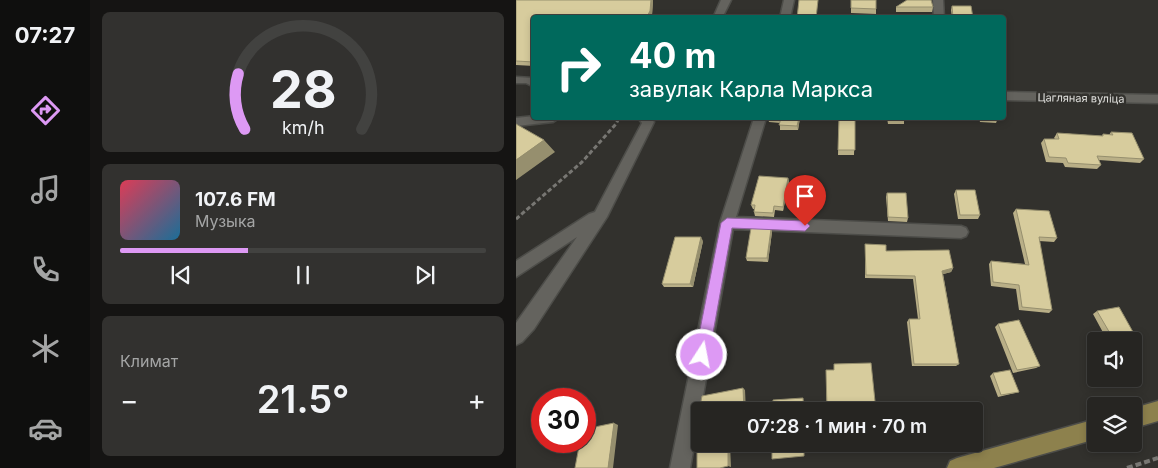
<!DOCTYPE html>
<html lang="ru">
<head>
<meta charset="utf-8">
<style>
  :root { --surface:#262522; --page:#32312f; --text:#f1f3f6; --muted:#a4a5a5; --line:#424240; --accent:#dd99f4 }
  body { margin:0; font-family:Inter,sans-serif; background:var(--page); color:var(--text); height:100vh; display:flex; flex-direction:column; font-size:19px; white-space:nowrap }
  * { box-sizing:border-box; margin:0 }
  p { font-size:16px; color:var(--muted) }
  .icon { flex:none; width:28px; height:28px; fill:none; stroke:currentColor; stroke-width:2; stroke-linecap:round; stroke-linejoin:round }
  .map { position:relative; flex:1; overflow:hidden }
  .sheet { display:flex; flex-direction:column; gap:12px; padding:12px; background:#151413; width:426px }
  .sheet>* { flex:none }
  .hud { position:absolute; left:15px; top:15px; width:475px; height:105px; border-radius:5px; box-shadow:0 2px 8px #0003,0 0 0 1px var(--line); background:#00695c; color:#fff; overflow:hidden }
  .buttons { position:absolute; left:571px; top:332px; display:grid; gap:10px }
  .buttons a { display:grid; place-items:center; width:55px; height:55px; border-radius:5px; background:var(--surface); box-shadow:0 2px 8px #0003,0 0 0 1px var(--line); font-size:25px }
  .speed { position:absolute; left:15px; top:388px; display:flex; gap:10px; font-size:25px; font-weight:700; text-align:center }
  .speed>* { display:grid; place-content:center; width:65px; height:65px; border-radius:50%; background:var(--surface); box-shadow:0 2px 8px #0003,0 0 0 1px var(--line); line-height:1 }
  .speed .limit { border:8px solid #d22; background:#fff; color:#111 }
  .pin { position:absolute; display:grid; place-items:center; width:42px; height:42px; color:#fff; margin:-51px -21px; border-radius:50% 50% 50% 0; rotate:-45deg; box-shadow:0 0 5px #0007 }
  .pin .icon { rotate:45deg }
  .me { position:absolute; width:55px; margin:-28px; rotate:11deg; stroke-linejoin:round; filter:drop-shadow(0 0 4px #0008) }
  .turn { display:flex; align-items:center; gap:18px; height:105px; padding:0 15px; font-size:22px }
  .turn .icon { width:65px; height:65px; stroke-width:2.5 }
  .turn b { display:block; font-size:35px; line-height:42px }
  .big { font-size:38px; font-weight:600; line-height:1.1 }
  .sheet .widget { flex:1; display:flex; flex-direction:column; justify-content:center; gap:8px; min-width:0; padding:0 18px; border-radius:8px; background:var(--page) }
  .sheet .dial { align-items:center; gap:0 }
  .dial svg { height:130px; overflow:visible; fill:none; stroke:var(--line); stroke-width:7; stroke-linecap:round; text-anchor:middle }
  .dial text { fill:var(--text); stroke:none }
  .song { display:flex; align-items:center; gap:15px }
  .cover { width:60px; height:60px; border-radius:8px; background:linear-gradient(135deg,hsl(350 70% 55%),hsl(200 70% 35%)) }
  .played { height:5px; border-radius:2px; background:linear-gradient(90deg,var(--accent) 35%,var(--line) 35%) }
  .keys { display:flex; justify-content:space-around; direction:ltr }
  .heat { display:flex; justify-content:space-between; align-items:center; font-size:28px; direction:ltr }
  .trip { position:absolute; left:175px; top:402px; width:292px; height:50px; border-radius:5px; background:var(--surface); box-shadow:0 2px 8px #0003,0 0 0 1px var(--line); font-weight:600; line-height:50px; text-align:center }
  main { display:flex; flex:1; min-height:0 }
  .dock { display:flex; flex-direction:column; width:90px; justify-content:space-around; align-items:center; background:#0f0f0e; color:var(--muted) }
  .dock .icon { width:35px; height:35px }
  .dock .active { color:var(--accent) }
  .dock b { font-size:22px; color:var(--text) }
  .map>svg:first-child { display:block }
</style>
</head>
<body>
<main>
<nav class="dock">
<b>07:27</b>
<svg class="icon active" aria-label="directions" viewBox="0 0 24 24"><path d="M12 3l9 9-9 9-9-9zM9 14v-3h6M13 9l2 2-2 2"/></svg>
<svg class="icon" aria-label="music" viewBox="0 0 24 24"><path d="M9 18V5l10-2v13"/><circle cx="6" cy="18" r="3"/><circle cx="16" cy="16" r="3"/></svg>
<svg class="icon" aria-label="phone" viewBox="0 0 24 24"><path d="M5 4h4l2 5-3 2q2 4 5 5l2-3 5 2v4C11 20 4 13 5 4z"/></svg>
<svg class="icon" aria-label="climate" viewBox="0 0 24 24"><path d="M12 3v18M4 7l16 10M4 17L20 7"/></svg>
<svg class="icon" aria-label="car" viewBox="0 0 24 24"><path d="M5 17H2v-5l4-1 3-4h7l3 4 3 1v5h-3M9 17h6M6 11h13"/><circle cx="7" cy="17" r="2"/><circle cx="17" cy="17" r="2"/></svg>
</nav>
<section class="sheet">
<div class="widget dial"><svg viewBox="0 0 100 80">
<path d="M14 69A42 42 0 1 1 86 69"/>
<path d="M14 69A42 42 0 0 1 10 35" stroke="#dd99f4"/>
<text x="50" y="56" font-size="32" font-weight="700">28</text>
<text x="50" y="72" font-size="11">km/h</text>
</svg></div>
<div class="widget">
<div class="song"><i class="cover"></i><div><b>107.6 FM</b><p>Музыка</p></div></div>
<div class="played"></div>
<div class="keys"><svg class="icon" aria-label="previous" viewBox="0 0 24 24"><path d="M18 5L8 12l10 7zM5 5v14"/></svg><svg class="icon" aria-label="pause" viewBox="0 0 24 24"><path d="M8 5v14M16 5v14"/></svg><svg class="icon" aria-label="next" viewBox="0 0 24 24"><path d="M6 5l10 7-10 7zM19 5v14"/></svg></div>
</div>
<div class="widget"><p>Климат</p>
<div class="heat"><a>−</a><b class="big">21.5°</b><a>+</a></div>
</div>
</section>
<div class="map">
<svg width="642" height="468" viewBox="0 0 642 468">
  <rect width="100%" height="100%" fill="#32312d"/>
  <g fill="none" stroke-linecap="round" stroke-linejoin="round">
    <g stroke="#4d4d49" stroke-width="3">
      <path id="minor" d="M205 0H215L206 18H197Z
        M268 0H278L274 18H264Z
        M417 0H427L428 18H418Z
        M0 77 17 78 18 87 10 83H0Z
        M488 92 642 95V103L488 100Z
        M18 116V118H43L37 122 0 126V118Z
        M122 118H135L138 122 91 217 18 329 6 342 0 345V323L61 237 0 277V261L73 214 79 212 126 123Z
        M238 118H250L220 217 445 226 450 228 452 232 450 236 445 238 217 229 174 468H154L204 223Z"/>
    </g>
    <g stroke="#4d4d49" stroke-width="3">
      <path id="major" d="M642 401V421L618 428V408Z
        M580 419V439L478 468H431L434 461 441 458Z"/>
    </g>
    <path stroke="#787773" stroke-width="3" stroke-dasharray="4.5 2.5" stroke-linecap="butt" d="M0 219 66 162 100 124 103 118"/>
    <path stroke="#787773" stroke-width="4" stroke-dasharray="6 3" stroke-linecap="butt" d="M611 468 642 458"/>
    <use href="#minor" fill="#64635e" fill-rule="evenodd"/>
    <use href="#major" fill="#8d814d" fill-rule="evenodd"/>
  </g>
  <path fill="#b9af87" d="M0 0H137L136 15 135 18H18V66L0 65Z
    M335 0 360 9V14L335 13Z
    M436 6 457 18H436L435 10Z
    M380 7H417L416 12H380Z
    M252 118H284L282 130H264V123L253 122Z
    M323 118H339L338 155H322Z
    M371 118H388V124H372Z
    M463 118H482L480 123 464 122Z
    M595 132 628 159 624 163 583 160 585 165 581 169 549 167 547 163 530 162 525 143 528 139H539L538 138 541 133 586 136 587 134 593 135Z
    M272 178 273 182 267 211 259 210 258 217 239 216 238 212V209H237L235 205Z
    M440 190 464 215 462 219H442L438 194Z
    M371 193 392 218 391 222 372 221 370 197Z
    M500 209 541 238 538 242 523 241 536 310 533 313 503 310 500 289 475 286 473 264 475 261 509 264 497 213Z
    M255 229 256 232 252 262 231 261 230 258Z
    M187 241 177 287H148L146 284Z
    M349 244 370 251 437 268 435 272 427 274 443 364 440 366H396L391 322 393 319H402L397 279 349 278Z
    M581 311 617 332 612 335 590 338 577 314Z
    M482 324 524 366 520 368 497 373 479 327Z
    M310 370 360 411 325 410 311 411Z
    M477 373 503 392 499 393 482 397 474 376Z"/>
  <path fill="#968f6e" d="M135 0H137L136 15 135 18H130Z
    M283 118H284L282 130 281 126Z
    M28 140 39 152 0 180V160Z
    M272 178 273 182 267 211V207Z
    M255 229 256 232 252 262 251 258Z
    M185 237 187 241 177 287 174 284Z
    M437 268 435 272 424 275 426 271Z
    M227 388 229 390 230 411H228Z
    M98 423 102 425 97 468H92Z
    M212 444H214L215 467 212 466Z"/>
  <path fill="#d7cc9d" stroke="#968f6e" d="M0 0H135L134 11 130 18H18V62L0 61Z
    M283 0H302L300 18H281Z
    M335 0H360V9L335 8Z
    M391 0H415L417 7H380Z
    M436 6H455L457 18H437Z
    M252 118H283L281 126 263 125 265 118Z
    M323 118H339V150H322Z
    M372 118H388L389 120 372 119Z
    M0 124 28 140 0 160Z
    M595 132 616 133 628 159 581 156 585 165 552 163 550 158 533 157 528 139H543L541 133 587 136V134L597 135Z
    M243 176 272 178 267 207 258 206 257 213 238 212 239 205H235Z
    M440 190H459L464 215H444Z
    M371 193H390L392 218 372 217Z
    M500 209 533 211 541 238 523 237 536 310 506 307 503 285 477 282 475 261 513 265Z
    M235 228 255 229 251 258H230Z
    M159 237H185L174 284H146Z
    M349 244 370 245V251L433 250 437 268 426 271 443 364H398L393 319H404L399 276 350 275Z
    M603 307 617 332 595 335 581 311Z
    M503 320 524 366 501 370 482 324Z
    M355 363 360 411H326L325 409H311L310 370H318V364Z
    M494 370 503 392 485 395 477 373Z
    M227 388 228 411H184V444H212V466L204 468H181V422L186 396Z
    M287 398 288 411H257V400Z
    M98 423 92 468H59L64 441H69V429Z
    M256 444H288V456L256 459Z"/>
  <path fill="#dd99f4" stroke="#90639f" d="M211 218 289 221 294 226 289 231 216 228 193 355 191 360 186 362 181 360 179 355 205 223Z"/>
  <g text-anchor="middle" stroke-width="5" stroke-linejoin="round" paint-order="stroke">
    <g font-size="11" fill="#e0e0dd" stroke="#32312d">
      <text transform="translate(565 98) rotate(1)" y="4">Цагляная вуліца</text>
    </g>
  </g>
</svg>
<div class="buttons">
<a><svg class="icon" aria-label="sound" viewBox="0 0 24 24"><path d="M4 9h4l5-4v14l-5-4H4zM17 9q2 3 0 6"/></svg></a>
<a><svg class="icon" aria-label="layers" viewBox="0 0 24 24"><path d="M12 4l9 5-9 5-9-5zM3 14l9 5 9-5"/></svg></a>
</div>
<div class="speed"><div class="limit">30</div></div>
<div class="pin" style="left:289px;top:226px;background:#d93025"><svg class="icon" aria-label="arrive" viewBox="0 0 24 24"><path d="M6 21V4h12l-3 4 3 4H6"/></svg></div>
<svg class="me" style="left:186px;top:355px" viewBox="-20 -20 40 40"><circle r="17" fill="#dd99f4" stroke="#fff" stroke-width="3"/><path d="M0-11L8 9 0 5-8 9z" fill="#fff"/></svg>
<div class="trip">07:28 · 1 мин · 70 m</div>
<div class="hud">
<div class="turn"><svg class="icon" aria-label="right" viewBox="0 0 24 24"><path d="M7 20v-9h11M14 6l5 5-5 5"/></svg><div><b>40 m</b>завулак Карла Маркса</div></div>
</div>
</div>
</main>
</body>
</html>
